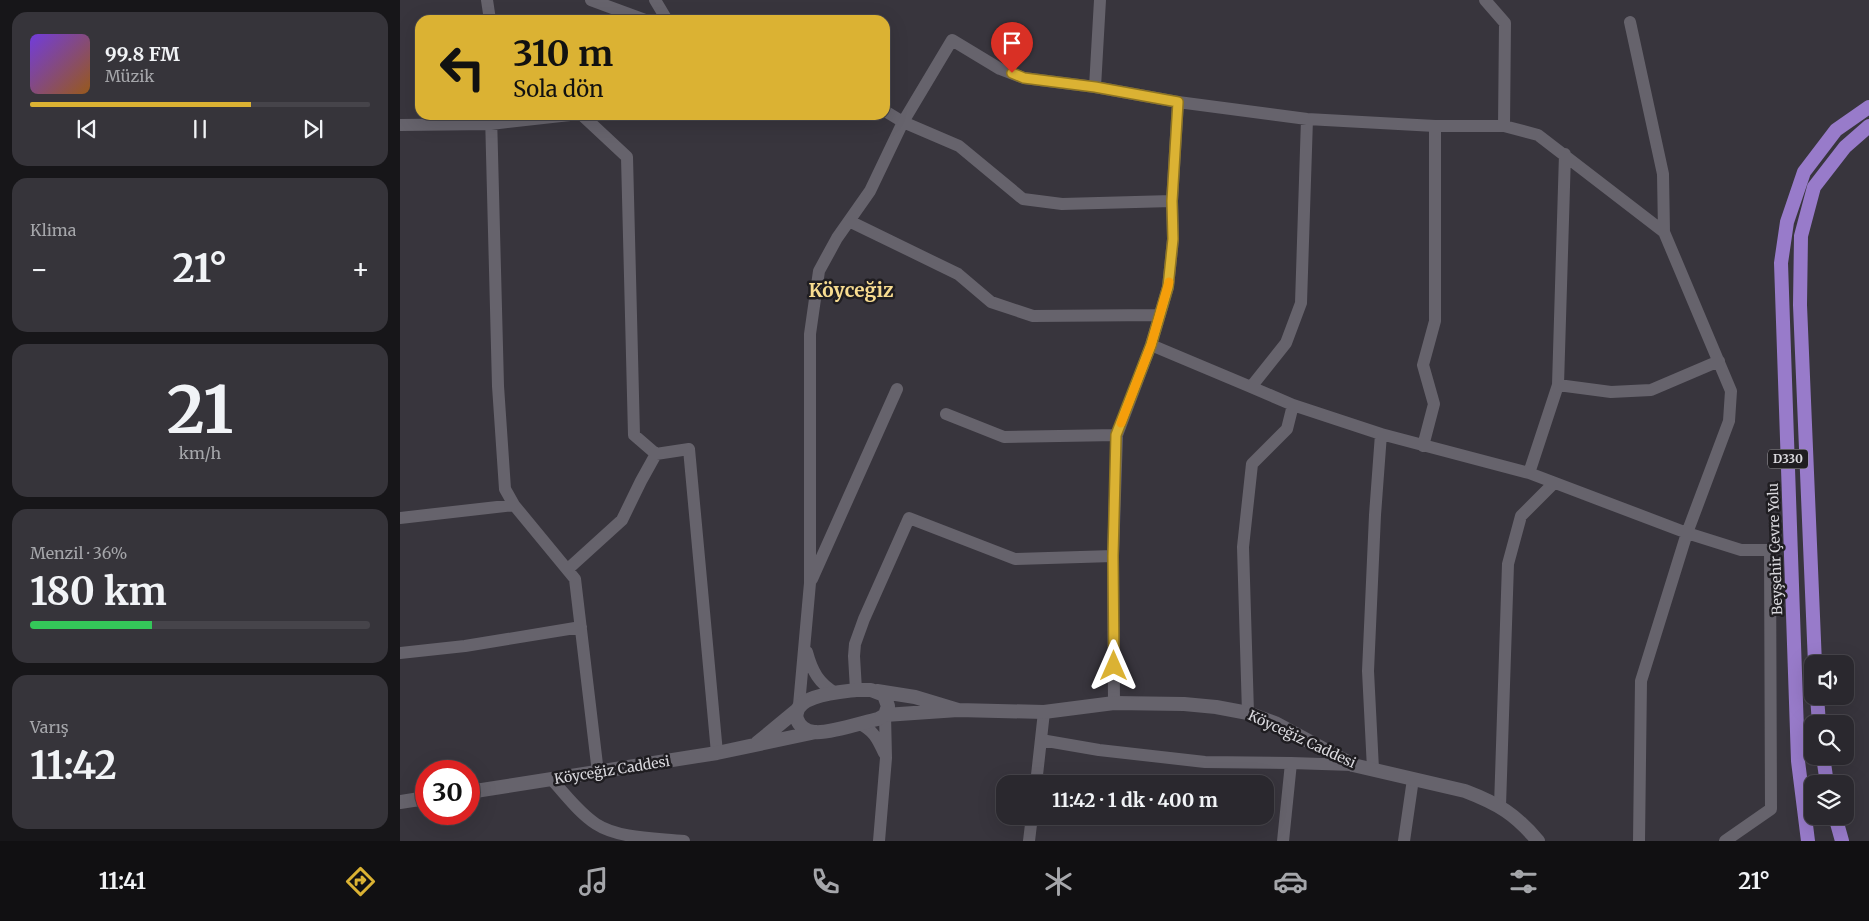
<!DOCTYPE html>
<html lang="tr">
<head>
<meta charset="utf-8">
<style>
  :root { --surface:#2a282e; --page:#36343a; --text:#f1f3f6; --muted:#a5a6aa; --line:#46444a; --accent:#dbb233 }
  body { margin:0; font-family:Merriweather,serif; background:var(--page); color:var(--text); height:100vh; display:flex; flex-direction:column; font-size:19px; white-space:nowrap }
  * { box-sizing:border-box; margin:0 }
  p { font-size:16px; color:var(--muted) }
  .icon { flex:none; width:28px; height:28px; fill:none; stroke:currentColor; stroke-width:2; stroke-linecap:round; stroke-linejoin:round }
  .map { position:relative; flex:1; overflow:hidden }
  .sheet { display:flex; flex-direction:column; gap:12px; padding:12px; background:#171619; width:400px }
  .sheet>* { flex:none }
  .hud { position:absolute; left:15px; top:15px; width:475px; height:105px; border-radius:15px; box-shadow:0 5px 20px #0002,0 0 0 1px var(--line); background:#dbb233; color:#111; overflow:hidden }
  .buttons { position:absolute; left:1404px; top:655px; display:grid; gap:10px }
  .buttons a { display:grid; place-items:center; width:50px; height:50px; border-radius:10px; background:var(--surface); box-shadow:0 5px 20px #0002,0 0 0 1px var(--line); font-size:25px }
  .speed { position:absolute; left:15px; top:760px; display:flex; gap:10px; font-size:25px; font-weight:700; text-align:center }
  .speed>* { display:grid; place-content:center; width:65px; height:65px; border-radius:50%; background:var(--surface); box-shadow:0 5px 20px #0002,0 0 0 1px var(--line); line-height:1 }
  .speed .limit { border:8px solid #d22; background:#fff; color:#111 }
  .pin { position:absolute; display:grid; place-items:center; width:42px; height:42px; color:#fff; margin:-51px -21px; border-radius:50% 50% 50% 0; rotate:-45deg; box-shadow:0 0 5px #0007 }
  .pin .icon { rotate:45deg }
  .me { position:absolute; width:55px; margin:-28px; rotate:0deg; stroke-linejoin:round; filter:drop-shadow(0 0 4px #0008) }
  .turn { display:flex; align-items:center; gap:18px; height:105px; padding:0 15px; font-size:22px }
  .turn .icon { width:65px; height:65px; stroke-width:2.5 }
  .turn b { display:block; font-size:35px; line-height:42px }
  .big { font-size:38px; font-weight:700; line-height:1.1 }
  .sheet .card { flex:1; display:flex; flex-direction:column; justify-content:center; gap:8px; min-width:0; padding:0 18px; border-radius:15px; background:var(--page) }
  .sheet .dial { align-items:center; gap:0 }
  .dial b { font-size:65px; line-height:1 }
  .song { display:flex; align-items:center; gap:15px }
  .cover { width:60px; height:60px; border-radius:8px; background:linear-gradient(135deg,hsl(260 70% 55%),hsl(30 70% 35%)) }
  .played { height:5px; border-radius:2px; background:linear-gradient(90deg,var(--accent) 65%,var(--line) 65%) }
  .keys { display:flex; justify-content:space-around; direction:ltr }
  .heat { display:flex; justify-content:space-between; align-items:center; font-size:28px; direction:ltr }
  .charge { height:8px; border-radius:4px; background:linear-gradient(90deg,#34c759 36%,var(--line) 0) }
  .trip { position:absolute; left:596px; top:775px; width:278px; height:50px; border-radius:15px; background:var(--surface); box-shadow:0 5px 20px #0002,0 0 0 1px var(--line); font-weight:700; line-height:50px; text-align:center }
  .menu { display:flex; height:80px; justify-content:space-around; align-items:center; background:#111012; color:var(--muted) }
  .menu .icon { width:35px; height:35px }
  .menu .active { color:var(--accent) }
  .menu b { font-size:22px; color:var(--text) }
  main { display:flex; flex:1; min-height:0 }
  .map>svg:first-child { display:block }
</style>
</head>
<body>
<main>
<section class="sheet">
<div class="card">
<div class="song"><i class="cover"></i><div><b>99.8 FM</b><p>Müzik</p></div></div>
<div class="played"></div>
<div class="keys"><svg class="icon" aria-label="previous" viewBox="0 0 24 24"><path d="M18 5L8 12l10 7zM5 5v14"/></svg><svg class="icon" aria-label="pause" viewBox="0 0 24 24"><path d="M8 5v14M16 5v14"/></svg><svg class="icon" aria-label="next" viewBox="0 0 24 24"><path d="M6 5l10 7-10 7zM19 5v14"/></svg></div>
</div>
<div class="card"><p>Klima</p>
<div class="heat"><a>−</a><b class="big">21°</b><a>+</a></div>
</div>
<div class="card dial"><b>21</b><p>km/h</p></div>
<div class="card"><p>Menzil · 36%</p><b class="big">180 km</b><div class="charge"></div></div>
<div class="card"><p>Varış</p><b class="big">11:42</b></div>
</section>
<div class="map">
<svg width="1469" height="841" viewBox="0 0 1469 841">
  <rect width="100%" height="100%" fill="#38353d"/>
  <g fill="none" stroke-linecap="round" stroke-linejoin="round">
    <path stroke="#66636c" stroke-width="12" d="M87 0 90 20
      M191 0 245 20
      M255 0 267 20
      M1085 0 1105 23 1104 126
      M695 87 700 0
      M91 115 98 386 105 489 114 505 175 579 198 773
      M182 115 227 157 234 435 256 454
      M0 125 91 124 170 115
      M772 201 662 204 623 199 559 146 503 122 552 40 600 69 624 78 695 87 778 102
      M449 221 558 274 591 302 633 316 760 315
      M751 345 851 387 886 343 901 303 907 119
      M1158 385 1211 392 1251 390 1319 361
      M893 405 981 434 975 515 968 671 973 769
      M546 414 604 437 717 435
      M981 434 1129 473 1158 385 1165 154
      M1023 446 1034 404 1023 365 1035 321V126
      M1129 473 1287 533 1329 421 1331 391 1264 232 1263 174 1230 22
      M0 518 114 505
      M713 556 717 435 751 345 768 287 773 239 772 201 778 102 907 119 1035 126H1104L1138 135 1264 232
      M168 569 222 520 241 481 256 454 289 449 317 753
      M412 579 497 389
      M407 652C412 671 419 684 436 693
      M0 653 65 646 181 627
      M456 690 454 656 455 644 464 619 509 518 615 559 713 556 714 703
      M399 705 410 583V334L419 271 437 238 470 191 503 122 485 111
      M848 713 843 547 852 464 887 429 893 405 851 387
      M459 724C473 729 478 740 484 753
      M641 740 699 750 805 762 891 763
      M152 780C166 795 179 813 196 824 219 839 258 838 284 841
      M636 784 644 712
      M1100 806 1108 564 1121 516 1154 483
      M479 841 486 758 485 715
      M629 841 632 816
      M883 841 891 763 953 765
      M1004 841 1013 779
      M1239 841 1241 681 1287 533 1341 550H1370L1371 809 1325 841"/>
    <path stroke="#66636c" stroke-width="14" d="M456 690H471L484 695 488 706 485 715 478 719C464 722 427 734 414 732 406 731 399 726 397 719 390 695 441 692 456 690Z
      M477 691 515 697 558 710 485 715
      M558 710 644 712 714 703 784 704 816 707 848 713 875 723 953 765 1065 791C1099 804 1115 814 1138 841
      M357 743 397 710
      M69 792 317 753 416 732
      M0 802 26 798"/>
    <path stroke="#987bca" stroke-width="14" d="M1415 664 1400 305 1401 236 1414 187 1445 147 1469 126
      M1417 696 1419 724
      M1423 756 1427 784
      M1435 816 1442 841
      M1408 841 1398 761 1381 263 1387 222 1404 172 1436 130 1469 107"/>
  </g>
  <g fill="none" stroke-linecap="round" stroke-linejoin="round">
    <g stroke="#8e7421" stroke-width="12">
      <path id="route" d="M612 73 624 78 695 87 778 102 772 201 773 239 768 287 751 345 716 435 713 556 714 666"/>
    </g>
    <use href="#route" stroke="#dbb233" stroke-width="9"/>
    <path stroke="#f59e0b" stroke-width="9" d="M721 423 751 345 769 282"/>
  </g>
  <g text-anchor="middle" stroke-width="5" stroke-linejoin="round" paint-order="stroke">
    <rect fill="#1f1d21" stroke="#a2a1a5" stroke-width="1" x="1368" y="449.5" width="40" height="19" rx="4"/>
    <g font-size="12" font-weight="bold" fill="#dad9de">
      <text x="1388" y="463">D330</text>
    </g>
    <g font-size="14" fill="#dad9de" stroke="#1f1d21">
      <text transform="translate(1375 549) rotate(-92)" y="5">Beyşehir Çevre Yolu</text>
      <text transform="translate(902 739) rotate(25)" y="5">Köyceğiz Caddesi</text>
      <text transform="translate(212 770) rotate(-9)" y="5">Köyceğiz Caddesi</text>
    </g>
    <g font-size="19" font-weight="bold" fill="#f8dc90" stroke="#1f1d21">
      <text x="451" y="297">Köyceğiz</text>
    </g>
  </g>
</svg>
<div class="buttons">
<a><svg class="icon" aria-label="sound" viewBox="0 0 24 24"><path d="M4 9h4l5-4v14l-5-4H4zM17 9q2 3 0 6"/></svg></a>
<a><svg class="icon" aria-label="search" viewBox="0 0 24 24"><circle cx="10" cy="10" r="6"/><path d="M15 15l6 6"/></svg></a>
<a><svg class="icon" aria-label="layers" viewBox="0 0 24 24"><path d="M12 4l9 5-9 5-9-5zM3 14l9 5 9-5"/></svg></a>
</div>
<div class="speed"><div class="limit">30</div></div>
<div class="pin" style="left:612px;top:73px;background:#d93025"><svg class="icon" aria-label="arrive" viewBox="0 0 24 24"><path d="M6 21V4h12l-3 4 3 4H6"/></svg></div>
<svg class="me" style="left:714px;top:666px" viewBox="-20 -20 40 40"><path d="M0-17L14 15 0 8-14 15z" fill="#dbb233" stroke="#fff" stroke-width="4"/></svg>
<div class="trip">11:42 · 1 dk · 400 m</div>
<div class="hud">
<div class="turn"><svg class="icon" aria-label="left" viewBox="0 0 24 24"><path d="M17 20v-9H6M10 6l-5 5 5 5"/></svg><div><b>310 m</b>Sola dön</div></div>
</div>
</div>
</main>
<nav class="menu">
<b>11:41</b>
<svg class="icon active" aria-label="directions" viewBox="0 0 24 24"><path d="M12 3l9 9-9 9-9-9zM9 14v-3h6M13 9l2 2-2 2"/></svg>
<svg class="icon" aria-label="music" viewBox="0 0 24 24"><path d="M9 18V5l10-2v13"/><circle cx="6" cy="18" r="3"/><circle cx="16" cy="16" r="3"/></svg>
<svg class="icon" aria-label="phone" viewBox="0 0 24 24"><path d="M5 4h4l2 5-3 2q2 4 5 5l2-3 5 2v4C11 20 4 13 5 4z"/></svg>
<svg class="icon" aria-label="climate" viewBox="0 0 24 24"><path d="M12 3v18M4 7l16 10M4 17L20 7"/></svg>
<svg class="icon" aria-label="car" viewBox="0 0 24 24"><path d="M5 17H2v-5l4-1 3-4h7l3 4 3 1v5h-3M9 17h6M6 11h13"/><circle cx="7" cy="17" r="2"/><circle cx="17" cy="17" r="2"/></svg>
<svg class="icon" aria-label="filters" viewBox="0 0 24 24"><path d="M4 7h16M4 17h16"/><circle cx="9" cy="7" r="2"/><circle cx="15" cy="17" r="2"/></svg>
<b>21°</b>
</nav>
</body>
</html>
